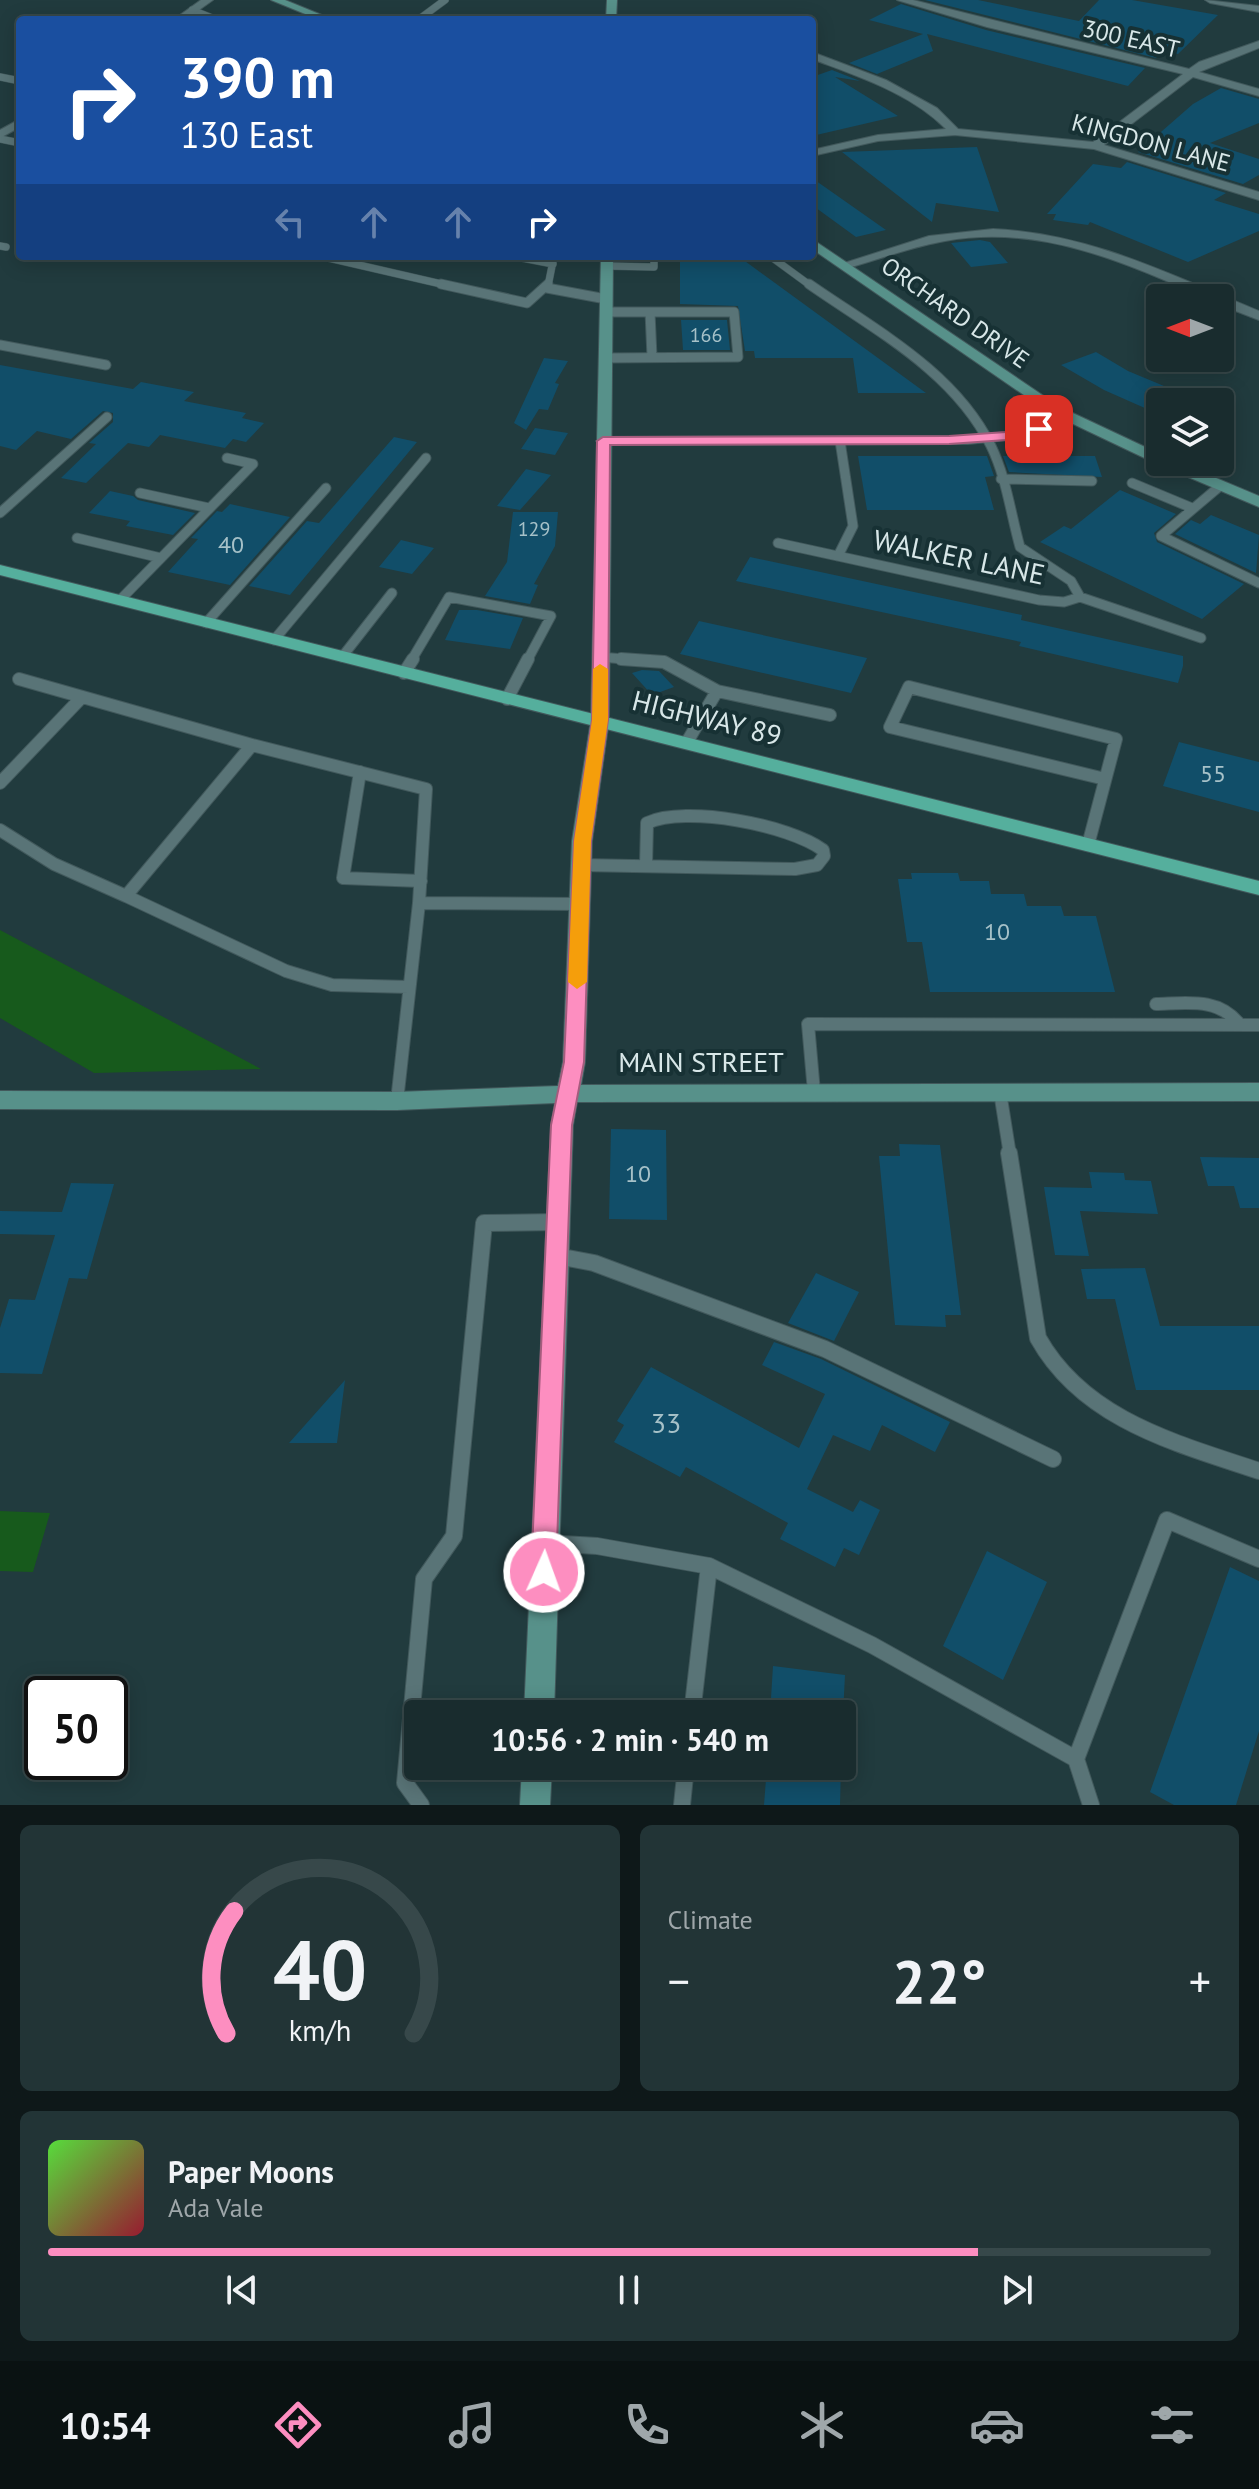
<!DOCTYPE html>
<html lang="en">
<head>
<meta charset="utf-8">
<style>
  :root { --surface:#192c2e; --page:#223436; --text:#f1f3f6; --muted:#9fa7aa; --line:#37484a; --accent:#fd8ec0 }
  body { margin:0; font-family:"PT Sans",sans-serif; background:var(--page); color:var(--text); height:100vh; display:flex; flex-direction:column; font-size:30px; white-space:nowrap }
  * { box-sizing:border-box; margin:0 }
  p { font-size:26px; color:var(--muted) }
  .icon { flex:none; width:44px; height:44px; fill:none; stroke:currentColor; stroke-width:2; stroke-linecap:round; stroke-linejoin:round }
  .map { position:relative; height:1805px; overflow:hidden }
  .side { display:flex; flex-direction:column; gap:20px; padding:20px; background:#0e1819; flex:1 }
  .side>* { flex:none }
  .hud { position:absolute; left:16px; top:16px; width:800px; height:244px; border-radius:8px; box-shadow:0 4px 20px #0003,0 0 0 2px var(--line); background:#1a4fa0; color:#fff; overflow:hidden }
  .needle { width:52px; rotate:270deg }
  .buttons { position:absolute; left:1146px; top:284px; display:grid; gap:16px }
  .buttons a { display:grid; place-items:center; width:88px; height:88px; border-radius:8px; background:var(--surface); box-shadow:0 4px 20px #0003,0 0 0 2px var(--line); font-size:40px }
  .speed { position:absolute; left:24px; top:1676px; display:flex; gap:16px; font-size:40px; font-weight:700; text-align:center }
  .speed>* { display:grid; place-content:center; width:104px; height:104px; border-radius:50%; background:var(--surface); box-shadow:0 4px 20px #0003,0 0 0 2px var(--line); line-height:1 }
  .speed .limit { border:4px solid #111; border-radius:12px; background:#fff; color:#111 }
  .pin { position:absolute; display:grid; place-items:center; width:68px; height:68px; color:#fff; margin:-34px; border-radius:16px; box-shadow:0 4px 12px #0006 }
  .me { position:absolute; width:88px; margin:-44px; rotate:2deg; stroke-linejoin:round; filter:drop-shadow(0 0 6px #0008) }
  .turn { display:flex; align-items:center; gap:28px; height:168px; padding:0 32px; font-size:36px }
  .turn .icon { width:104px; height:104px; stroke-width:2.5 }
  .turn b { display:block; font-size:56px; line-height:68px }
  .lanes { display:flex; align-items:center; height:76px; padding:0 32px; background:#0003; justify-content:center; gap:40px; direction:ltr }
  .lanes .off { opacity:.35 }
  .big { font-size:60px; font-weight:800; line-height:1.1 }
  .side .widget { flex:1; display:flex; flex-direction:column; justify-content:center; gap:12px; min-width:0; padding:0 28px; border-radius:12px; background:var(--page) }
  .side .dial { align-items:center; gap:0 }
  .dial svg { height:208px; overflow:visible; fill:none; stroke:var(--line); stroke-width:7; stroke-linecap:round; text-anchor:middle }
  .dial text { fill:var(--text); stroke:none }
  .song { display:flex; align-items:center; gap:24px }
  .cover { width:96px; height:96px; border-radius:12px; background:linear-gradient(135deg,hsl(110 70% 55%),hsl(350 70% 35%)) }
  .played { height:8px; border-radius:4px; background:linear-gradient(90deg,var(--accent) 80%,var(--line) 80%) }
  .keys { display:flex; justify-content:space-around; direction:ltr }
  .heat { display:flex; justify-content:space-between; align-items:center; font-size:44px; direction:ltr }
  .side .tiles { flex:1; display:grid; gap:20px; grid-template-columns:1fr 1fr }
  .widget:last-child { grid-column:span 2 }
  .trip { position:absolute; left:404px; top:1700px; width:452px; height:80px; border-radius:8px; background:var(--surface); box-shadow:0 4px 20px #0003,0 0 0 2px var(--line); font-weight:800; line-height:80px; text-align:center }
  .menu { display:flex; height:128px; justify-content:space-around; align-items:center; background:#0a1212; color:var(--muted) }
  .menu .icon { width:56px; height:56px }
  .menu .active { color:var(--accent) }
  .menu b { font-size:36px; color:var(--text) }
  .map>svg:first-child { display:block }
</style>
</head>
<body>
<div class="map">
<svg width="1259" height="1805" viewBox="0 0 1259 1805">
  <rect width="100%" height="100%" fill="#213b3e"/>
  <path fill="#175a1c" d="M0 930 261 1069 94 1073 0 1018Z
    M0 1511 50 1513 33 1572 0 1571Z"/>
  <path fill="#114e69" d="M925 0H978L1079 21 1099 0H1132L1218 15 1178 54 1162 51 1156 58Z
    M901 4 986 30 1145 68 1128 86 927 34 933 51 877 74 849 63 923 34 869 20Z
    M832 70 860 81 835 77 898 116 812 136V77Z
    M1221 88 1259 99V123L1210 143 1259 159V175L1243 184 1138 152 1193 104Z
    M977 147 999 212 936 203 932 222 842 152Z
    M1127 162 1226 193 1214 200 1259 214V231L1188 262 1090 222 1088 225 1053 220 1056 214H1047L1093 164 1121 168Z
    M812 178 886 230 856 237 812 205Z
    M980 240 990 242 1008 263 971 267 951 243Z
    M680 256H738L926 393H858L853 358H755L754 351H745L738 306 680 304Z
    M681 320H727L730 350H683Z
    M1096 352 1128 371 1176 391 1147 409 1104 390 1061 365Z
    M544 358 568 361 555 383 559 384 548 410 539 409 526 430 514 423Z
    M0 365 133 389 141 382 194 392 184 401 246 413 242 418 264 423 246 442 233 439 225 448 160 435 149 447 128 443 86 483 61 478 96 444 89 443 113 422V413L103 411 71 439 37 431 16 450 0 446Z
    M535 428 568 433 555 455 521 449Z
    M394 437 417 442 290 595 249 586 307 521 319 523Z
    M858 456H987L994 476 985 477 994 510H867Z
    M1003 456H1095L1102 477 1009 472Z
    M526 469 551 475 520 510 497 506Z
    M1120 490 1176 514 1154 533 1157 542 1244 584 1202 619 1040 542 1064 526 1071 529Z
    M110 491 133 496 138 500 195 513 173 535 126 526 130 521 89 513Z
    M230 504 290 517 230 585 168 572 198 539 191 538 217 511 222 512Z
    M513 512H558L555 546 534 584 538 585 530 604 485 596 507 562Z
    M1211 515 1259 535 1256 573 1175 534 1191 520 1200 524Z
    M401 540 434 548 412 574 379 567Z
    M750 557 1022 615 1021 620 1183 656V666L1178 683 1019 646 1021 642 736 581Z
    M459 610H477L523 618 510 649 445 640Z
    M699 621 867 658 851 693 680 654Z
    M642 670 659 671 674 687 652 695 632 673Z
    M1179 742 1259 762V812L1163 786Z
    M911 873H958L960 881H989L991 894H1024L1027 906H1061L1064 916H1096L1115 992H930L922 942H907L898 879H912Z
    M611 1129 666 1130 667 1220 609 1219Z
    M899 1144 940 1145 961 1315H945L946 1327 895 1325 879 1156H900Z
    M1200 1157 1259 1158V1208H1240L1234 1186H1208Z
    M1089 1172 1124 1173 1125 1180 1151 1181 1158 1214 1080 1211 1089 1256 1055 1255 1044 1187 1092 1188Z
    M71 1183 114 1184 87 1279 69 1278 42 1374 0 1373V1328L9 1299 35 1300 55 1235 0 1234V1211L62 1212Z
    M1145 1268 1160 1326H1259V1390H1136L1115 1299H1087L1081 1269Z
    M816 1273 859 1292 834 1341 788 1323Z
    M774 1342 821 1359 950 1422 935 1452 882 1425 870 1451 833 1435 807 1489 853 1512 860 1500 880 1510 859 1555 844 1548 835 1567 780 1539 788 1523 686 1467 680 1477 614 1442 624 1425 617 1421 651 1367 799 1448 825 1394 762 1365Z
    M345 1380 337 1443H289Z
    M987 1551 1047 1582 1003 1680 943 1646Z
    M1230 1567 1259 1581V1731L1236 1805H1174L1150 1792Z
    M773 1666 845 1675 843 1714H770Z
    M767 1766H841L840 1805H764Z"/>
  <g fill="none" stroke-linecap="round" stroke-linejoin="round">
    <g stroke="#42595c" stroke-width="8">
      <path id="lane-far3" d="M192 10 217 20
        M418 20 445 0
        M0 77 20 81
        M0 139 20 143
        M0 246 6 247
        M320 256 450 286
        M512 256 553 264
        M770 256 811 286
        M606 266 654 267V256
        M548 286 554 256"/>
    </g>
    <g stroke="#42595c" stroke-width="11">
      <path id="lane-far2" d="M441 284 527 303 548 284
        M547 288 606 299
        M650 312 652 357
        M0 345 106 365
        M605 358 738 357 734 312H606
        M1001 479 1092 481
        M1132 483 1192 508
        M1220 486 1161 536 1259 583
        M140 493 209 508
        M0 513 107 417
        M77 538 161 558
        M778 543 1039 600 1064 602 1080 597 1071 581 1020 547C1011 515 1006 476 991 446 954 371 875 330 809 284
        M838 556 853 526 840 441
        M1080 597 1201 638
        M120 600 253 464 227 458
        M206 623 326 488
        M274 640 426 458
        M342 657 392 593
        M601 657 646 661
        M411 661 449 597 551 616 527 661"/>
    </g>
    <g stroke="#42595c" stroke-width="14">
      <path id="lane-far1" d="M621 659 664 662 717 691 687 742
        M404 673 413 659
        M19 679 252 745
        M717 691 830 715
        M507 699 528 659
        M360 772 343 878 421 881
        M0 783 82 697
        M0 830 54 864 126 896
        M1088 845 1116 739 909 687 890 727 1105 779
        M581 865 795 869 817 865 824 856 823 850C789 825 686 805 647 823L646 866
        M409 987 332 985 286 971 126 896 252 745 426 789 419 903
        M1156 1004C1187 1003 1219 997 1240 1025
        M814 1092 808 1024 1259 1025
        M1000 1092 1010 1155
        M397 1101 419 903 580 904"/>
    </g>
    <g stroke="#42595c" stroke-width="18">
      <path id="lane" d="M1009 1153 1038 1338C1084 1420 1176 1443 1259 1471
        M557 1256 594 1263 825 1349 1053 1459
        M545 1543 597 1546 709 1566 872 1645 1076 1759
        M692 1714 709 1566
        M421 1805 405 1783 424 1579 454 1536 484 1223 558 1222
        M682 1805 686 1766
        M1091 1805 1076 1759 1167 1520 1259 1559"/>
    </g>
    <g stroke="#42595c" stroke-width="2">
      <path id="street" d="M201 0H213L185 20H173Z
        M897 0H913L1189 69 1199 62 1259 41V48L1199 72 1259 89V96L1193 77 1104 145 1259 192V200L1094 149 955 135 878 141 812 156V150L878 135 946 129C910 93 859 77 812 59V52L886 80 937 108 958 129 1093 142 1183 74 987 27Z
        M1205 0 1259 6V12L1210 3Z
        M20 119V127L0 138V130Z
        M993 229C1089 233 1171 275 1259 311V320L1220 305V298H1205C1122 261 1038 224 945 241 910 247 878 260 844 269L838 265 929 236Z
        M1067 414 1074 418 1072 421 1018 439 968 444 603 445 596 441 603 437 968 436 1016 431Z"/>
    </g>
    <g stroke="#42595c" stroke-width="2">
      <path id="secondary" d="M271 0H285L334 20H320Z
        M607 0H617L616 20H606Z
        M812 239 1060 407 1160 454V462H1178L1259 496V507L1155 463 1050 413 812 249Z
        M601 256H613L609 720 592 841 585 1062 581 1085 1259 1083V1101L577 1102 573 1125 554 1714H524L551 1125 555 1103 397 1110 0 1109V1091L397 1092 558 1086 563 1062 572 841 591 720Z
        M522 1766H552L550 1805H520Z"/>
    </g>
    <g stroke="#42595c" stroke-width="2">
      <path id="primary" d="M0 565 1259 881V895L0 575Z"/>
    </g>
    <use href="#lane-far3" stroke="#597477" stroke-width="7"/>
    <use href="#lane-far2" stroke="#597477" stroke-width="9"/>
    <use href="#lane-far1" stroke="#597477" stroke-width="12"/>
    <use href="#lane" stroke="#597477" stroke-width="16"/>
    <use href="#street" fill="#597477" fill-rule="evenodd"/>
    <use href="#secondary" fill="#57918a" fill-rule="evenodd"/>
    <use href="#primary" fill="#55af9d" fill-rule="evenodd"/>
  </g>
  <path fill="#fd8ec0" stroke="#a45c7d" stroke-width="2" d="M1039 425 1044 426V431L1006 440 949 444 610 445 608 720 591 841 584 1062 572 1125 556 1572 553 1580 544 1584 535 1580 531 1572 551 1125 564 1062 574 841 592 720 597 441 603 437 949 436 1006 432Z"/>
  <path fill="#f59e0b" d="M600 664 608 669V720L591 841 587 982 577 989 568 982 574 841 592 720 593 669Z"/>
  <g text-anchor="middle" stroke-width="8" stroke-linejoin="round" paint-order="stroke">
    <g font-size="20" fill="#a6c1c8">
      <text x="706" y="342">166</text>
      <text x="534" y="536">129</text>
    </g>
    <g font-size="24" fill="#d8e7e8" stroke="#173134">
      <text transform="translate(1131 39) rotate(13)" y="8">300 EAST</text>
      <text transform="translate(1151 143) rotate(15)" y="8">KINGDON LANE</text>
      <text transform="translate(955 313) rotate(35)" y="8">ORCHARD DRIVE</text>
    </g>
    <g font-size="24" fill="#a6c1c8">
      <text x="231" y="553">40</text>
      <text x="1213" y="782">55</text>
      <text x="997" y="940">10</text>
      <text x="638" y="1182">10</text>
    </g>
    <g font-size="28" fill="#d8e7e8" stroke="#173134">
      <text transform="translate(959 557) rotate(12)" y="10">WALKER LANE</text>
      <text transform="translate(707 718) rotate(14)" y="10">HIGHWAY 89</text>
      <text x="701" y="1072">MAIN STREET</text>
    </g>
    <g font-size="28" fill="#a6c1c8">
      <text x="666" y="1433">33</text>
    </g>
  </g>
</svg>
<div class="buttons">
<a><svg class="needle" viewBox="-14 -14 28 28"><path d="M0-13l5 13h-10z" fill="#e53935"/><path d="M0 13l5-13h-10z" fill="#9fa7aa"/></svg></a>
<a><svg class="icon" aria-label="layers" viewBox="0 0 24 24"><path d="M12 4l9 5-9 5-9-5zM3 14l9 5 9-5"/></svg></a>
</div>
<div class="speed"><div class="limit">50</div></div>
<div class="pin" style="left:1039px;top:429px;background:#d93025"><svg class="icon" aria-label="arrive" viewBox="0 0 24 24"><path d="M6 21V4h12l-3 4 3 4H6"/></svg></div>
<svg class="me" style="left:544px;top:1572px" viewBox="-20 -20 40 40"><circle r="17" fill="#fd8ec0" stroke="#fff" stroke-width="3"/><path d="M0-11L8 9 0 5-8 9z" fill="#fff"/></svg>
<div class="trip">10:56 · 2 min · 540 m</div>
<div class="hud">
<div class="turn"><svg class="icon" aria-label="right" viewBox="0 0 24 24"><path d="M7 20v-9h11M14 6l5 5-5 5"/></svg><div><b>390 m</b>130 East</div></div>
<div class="lanes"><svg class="icon off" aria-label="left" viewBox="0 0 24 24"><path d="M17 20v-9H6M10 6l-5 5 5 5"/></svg><svg class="icon off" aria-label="ahead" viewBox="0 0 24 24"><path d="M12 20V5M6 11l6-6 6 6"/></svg><svg class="icon off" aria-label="ahead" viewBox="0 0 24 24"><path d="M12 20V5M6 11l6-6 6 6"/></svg><svg class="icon" aria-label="right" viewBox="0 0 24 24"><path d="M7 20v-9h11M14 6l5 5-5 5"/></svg></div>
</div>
</div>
<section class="side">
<div class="tiles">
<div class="widget dial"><svg viewBox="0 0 100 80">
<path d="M14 69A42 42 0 1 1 86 69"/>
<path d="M14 69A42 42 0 0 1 17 22" stroke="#fd8ec0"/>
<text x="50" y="56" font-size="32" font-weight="700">40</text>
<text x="50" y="72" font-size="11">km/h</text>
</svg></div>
<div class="widget"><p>Climate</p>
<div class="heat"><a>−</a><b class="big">22°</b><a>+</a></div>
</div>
<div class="widget">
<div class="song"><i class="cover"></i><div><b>Paper Moons</b><p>Ada Vale</p></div></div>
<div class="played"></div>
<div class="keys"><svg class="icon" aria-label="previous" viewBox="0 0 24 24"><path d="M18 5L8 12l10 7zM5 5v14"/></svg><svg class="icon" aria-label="pause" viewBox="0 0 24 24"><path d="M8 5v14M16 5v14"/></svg><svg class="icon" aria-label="next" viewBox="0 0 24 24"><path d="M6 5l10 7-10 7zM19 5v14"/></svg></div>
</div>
</div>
</section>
<nav class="menu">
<b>10:54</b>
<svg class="icon active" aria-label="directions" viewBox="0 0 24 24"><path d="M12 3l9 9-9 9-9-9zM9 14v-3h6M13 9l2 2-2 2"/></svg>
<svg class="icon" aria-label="music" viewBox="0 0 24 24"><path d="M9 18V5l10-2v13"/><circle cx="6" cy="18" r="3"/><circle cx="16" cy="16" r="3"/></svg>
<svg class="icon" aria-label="phone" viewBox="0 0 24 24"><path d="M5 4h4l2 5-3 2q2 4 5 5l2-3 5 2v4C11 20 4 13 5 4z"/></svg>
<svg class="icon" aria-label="climate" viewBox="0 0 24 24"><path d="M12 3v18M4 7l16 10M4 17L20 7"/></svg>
<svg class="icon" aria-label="car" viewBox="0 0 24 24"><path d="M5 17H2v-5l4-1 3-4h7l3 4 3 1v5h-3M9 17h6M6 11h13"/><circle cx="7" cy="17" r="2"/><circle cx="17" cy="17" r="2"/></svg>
<svg class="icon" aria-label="filters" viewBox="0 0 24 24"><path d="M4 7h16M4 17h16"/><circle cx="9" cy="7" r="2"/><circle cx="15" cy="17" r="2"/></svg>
</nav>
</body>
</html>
